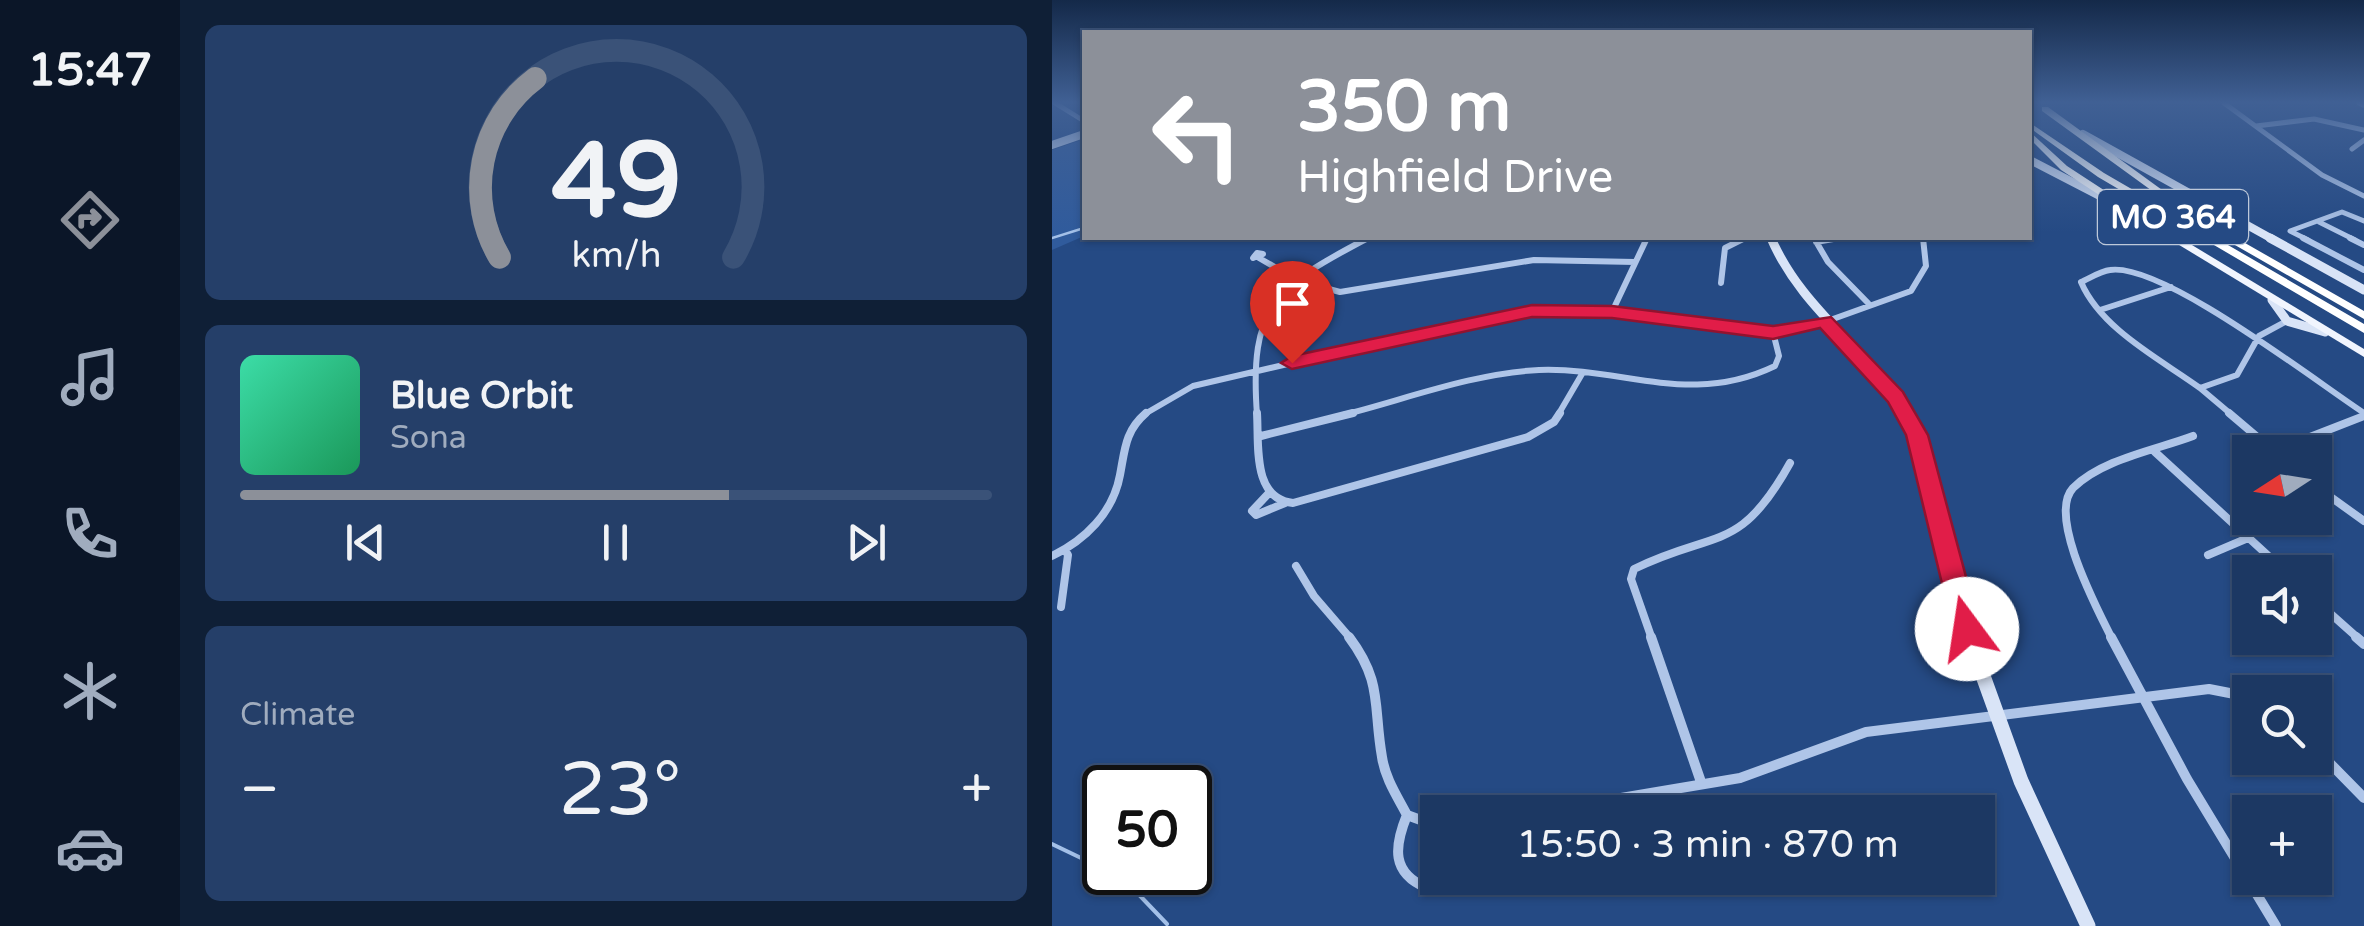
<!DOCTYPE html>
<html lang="en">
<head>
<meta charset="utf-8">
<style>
  :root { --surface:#1c3863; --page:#253f69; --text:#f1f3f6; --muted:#a0acbe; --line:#3a5278; --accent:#8c9099 }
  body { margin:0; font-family:"Varela Round",sans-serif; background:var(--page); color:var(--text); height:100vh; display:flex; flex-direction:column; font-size:38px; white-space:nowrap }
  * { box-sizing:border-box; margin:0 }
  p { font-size:32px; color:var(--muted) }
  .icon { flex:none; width:55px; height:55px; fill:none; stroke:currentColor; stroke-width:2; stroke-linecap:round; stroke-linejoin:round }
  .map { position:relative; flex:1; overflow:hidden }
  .details { display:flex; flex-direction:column; gap:25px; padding:25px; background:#0f1f36; width:872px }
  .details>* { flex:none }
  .top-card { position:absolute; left:30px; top:30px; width:950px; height:210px; border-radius:0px; box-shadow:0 2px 8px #0004,0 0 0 2px var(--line); background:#8c9099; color:#fff; overflow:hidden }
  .needle { width:65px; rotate:258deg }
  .tools { position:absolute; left:1180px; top:435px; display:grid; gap:20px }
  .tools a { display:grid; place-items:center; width:100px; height:100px; border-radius:0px; background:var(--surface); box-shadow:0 2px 8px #0004,0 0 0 2px var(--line); font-size:50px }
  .speed { position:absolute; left:30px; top:765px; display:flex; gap:20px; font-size:50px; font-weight:700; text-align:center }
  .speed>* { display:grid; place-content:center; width:130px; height:130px; border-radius:50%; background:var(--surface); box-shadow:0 2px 8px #0004,0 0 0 2px var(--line); line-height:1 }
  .speed .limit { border:5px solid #111; border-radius:15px; background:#fff; color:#111 }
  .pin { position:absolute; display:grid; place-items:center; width:85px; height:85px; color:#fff; margin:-102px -42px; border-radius:50% 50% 50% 0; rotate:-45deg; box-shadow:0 0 10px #0007 }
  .pin .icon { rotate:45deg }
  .me { position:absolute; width:110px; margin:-55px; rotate:346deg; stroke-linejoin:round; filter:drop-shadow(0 0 8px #0008) }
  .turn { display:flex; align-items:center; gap:35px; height:210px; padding:0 50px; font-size:45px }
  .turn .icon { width:130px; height:130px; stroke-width:2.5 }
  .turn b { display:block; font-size:70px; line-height:85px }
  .big { font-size:75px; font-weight:600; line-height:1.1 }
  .details .card { flex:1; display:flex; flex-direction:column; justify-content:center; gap:15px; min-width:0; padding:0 35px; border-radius:15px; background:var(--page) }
  .details .dial { align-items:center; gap:0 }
  .dial svg { height:260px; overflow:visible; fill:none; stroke:var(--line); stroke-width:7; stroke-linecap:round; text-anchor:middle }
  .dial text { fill:var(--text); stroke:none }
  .song { display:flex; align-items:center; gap:30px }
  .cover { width:120px; height:120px; border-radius:15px; background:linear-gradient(135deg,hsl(160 70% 55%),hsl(150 70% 35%)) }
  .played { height:10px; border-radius:5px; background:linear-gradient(90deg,var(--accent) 65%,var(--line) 65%) }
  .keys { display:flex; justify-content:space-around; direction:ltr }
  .heat { display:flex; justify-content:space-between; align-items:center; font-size:55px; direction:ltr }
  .trip { position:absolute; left:368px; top:795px; width:575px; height:100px; border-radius:0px; background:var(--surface); box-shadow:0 2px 8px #0004,0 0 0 2px var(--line); font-weight:600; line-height:100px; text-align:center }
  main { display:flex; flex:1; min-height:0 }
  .dock { display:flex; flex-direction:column; width:180px; justify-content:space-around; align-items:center; background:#0b1628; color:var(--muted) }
  .dock .icon { width:70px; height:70px }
  .dock .current { color:var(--accent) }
  .dock b { font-size:45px; color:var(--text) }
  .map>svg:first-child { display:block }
</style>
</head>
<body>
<main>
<nav class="dock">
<b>15:47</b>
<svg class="icon current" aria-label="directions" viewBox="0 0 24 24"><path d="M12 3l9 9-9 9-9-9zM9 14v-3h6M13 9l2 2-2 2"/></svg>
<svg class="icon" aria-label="music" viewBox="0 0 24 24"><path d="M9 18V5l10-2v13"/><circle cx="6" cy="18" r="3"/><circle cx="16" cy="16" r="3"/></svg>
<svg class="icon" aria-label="phone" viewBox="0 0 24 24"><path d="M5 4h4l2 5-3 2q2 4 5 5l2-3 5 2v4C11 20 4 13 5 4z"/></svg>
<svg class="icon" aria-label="climate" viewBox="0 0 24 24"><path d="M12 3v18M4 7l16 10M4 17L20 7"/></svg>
<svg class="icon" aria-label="car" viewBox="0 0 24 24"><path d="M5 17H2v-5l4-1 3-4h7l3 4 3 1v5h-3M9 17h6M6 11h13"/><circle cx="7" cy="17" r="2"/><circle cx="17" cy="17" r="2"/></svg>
</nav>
<section class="details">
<div class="card dial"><svg viewBox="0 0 100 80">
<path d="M14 69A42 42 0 1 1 86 69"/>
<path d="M14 69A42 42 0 0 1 25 14" stroke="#8c9099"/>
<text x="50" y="56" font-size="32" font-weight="700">49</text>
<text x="50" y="72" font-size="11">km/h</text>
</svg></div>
<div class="card">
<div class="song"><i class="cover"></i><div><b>Blue Orbit</b><p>Sona</p></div></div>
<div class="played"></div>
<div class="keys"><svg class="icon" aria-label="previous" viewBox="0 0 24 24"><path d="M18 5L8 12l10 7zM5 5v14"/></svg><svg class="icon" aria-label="pause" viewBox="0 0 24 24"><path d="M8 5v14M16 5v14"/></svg><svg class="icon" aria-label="next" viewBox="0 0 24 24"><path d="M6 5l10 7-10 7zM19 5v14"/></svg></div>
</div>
<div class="card"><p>Climate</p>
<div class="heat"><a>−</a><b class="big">23°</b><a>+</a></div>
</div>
</section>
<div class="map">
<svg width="1312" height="926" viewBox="0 0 1312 926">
  <rect width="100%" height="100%" fill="#254a84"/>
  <path fill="#305b9c" d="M32 139V236L0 250V150Z"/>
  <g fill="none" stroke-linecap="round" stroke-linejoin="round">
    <path stroke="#a3c0e8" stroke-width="2.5" d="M0 238 32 228"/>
    <path stroke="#a3c0e8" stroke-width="4" d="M0 844 52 869
      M60 872 71 878 115 924"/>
    <path stroke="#afc5e8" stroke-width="5" d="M3 103 32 121
      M1172 103 1270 175 1312 196
      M1307 103 1311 105
      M1204 126 1262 119 1312 130
      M1300 149 1312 140
      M1267 222 1303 240
      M312 240 316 238
      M689 240 693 238
      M774 240 787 238
      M1256 240 1238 231 1290 212 1312 221"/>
    <path stroke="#afc5e8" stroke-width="6" d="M762 238 776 262 816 303
      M1251 238 1312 270
      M1298 238 1312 245
      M764 242 787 238
      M205 253 211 254 201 258Z
      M207 258 247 281 288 292 482 260 583 262
      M669 283 673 248 693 238
      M1048 310 1119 287
      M560 312 595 238
      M1148 388C1108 359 1049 329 1029 282 1038 278 1049 271 1058 270 1110 262 1263 381 1312 413
      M91 415 141 386 438 317 479 311 560 312 721 332 781 319 859 291 874 266 871 238
      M205 415C197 305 223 287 316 238
      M291 415C354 399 422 373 487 370 572 367 638 407 723 366L727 356 721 332
      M506 415 530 374
      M1180 415 1148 388 1185 375 1207 336 1235 321"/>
    <path stroke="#afc5e8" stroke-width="8" d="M205 413C207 445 200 499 241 503L476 437 502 422 508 413
      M1177 413 1223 452
      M209 436 301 413
      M1222 451 1312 416
      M1103 452 1234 572
      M1262 485 1312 521
      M216 494 200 511 204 515 233 503
      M1156 555 1196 538
      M0 556C33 540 61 513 68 475 73 449 73 431 94 413
      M244 566 262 596 299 639
      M1262 599 1307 639
      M9 607 16 555 13 550
      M600 639 579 579 582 569C663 529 687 555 738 463
      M1060 639C1046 610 995 516 1021 488 1050 459 1104 450 1141 436"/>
    <path stroke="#afc5e8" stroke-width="10" d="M297 637C331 682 321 706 330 757 333 778 345 796 355 815L385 826
      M599 637 649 782
      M1059 637 1135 779 1224 926
      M1304 637 1312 644
      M1262 747 1312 798
      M486 812 688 778 814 732 1157 689 1198 697
      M355 815C342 847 339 873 375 888L403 878"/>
    <path stroke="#d9e4f7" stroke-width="8" d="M1031 134 1222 240
      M0 145 32 134
      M978 160 1063 204"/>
    <path stroke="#d9e4f7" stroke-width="9" d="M719 238C751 312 816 348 854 415
      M1218 238 1312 290
      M1220 300 1235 321 1273 332"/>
    <path stroke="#d9e4f7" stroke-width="12" d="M853 413 880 478 918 639"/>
    <path stroke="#d9e4f7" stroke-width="15" d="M917 637 969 781 1036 926"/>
    <path fill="#f1f5fe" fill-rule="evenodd" d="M1081 213H1087L1312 349V357L1081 217Z"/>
    <path fill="#fff" fill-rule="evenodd" d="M990 107H996L1117 195 1119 197 1116 199 1312 311V319L1101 198 1099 196 1103 193 990 111Z
      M978 123 1052 173 1312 324V333L1046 177 978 128Z
      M978 132 1015 166 1087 213V217H1081L1009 170 978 139Z"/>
  </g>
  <linearGradient id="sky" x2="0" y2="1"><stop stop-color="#142949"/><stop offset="0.44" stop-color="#406094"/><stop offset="1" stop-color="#406094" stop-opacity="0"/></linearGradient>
  <rect width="1312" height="232" fill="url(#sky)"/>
  <path fill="#e11d48" stroke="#92132f" stroke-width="2.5" d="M480 305 560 306 721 326 779 317 851 392 876 435 928 629 924 638 915 642 905 638 901 629 854 435 836 402 768 328 721 339 560 318 480 317 240 369 229 363 240 356Z"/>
  <g text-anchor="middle" stroke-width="10" stroke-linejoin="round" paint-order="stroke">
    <rect fill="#254a84" stroke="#bec9da" stroke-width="2.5" x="1046" y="190" width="150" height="54" rx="8"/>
    <g font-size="32" font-weight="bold" fill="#fff">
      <text x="1121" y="228">MO 364</text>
    </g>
  </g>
</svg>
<div class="tools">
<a><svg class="needle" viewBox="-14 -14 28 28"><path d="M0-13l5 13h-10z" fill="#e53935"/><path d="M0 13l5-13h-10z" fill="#a0acbe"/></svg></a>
<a><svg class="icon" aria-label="sound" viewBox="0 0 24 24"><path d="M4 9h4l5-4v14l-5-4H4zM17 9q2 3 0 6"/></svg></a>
<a><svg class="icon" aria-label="search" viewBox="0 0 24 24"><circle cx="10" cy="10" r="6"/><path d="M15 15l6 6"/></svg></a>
<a>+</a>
</div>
<div class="speed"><div class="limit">50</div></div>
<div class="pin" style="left:240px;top:363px;background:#d93025"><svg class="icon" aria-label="arrive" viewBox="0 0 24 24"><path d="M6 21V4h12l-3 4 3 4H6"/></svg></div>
<svg class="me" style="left:915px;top:629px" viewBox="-20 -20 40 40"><circle r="19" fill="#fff"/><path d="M0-13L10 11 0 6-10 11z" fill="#e11d48"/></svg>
<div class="trip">15:50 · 3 min · 870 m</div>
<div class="top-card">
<div class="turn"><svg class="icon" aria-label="left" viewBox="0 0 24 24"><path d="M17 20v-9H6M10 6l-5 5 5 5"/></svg><div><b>350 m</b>Highfield Drive</div></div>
</div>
</div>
</main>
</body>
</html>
